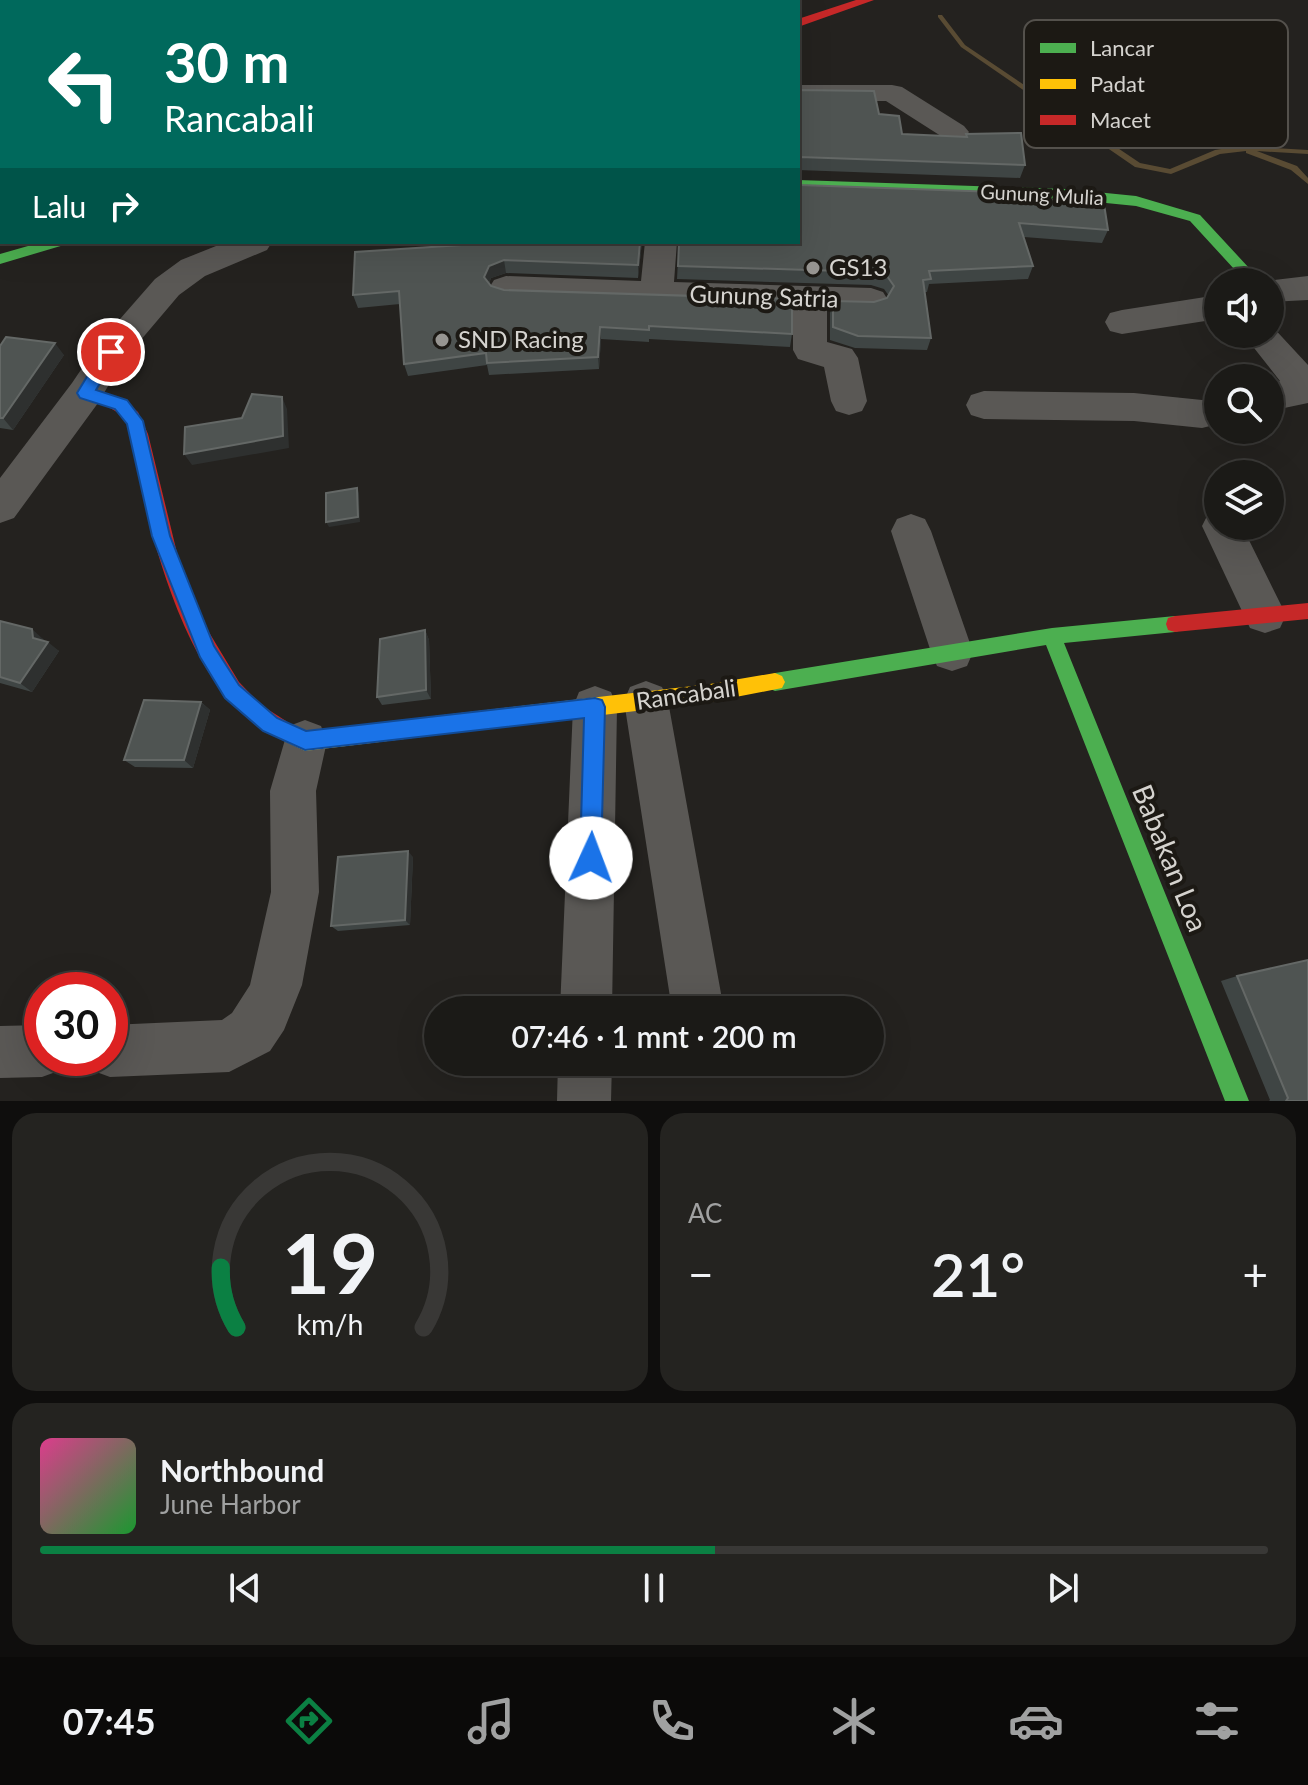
<!DOCTYPE html>
<html lang="id">
<head>
<meta charset="utf-8">
<style>
  :root { --surface:#1b1a17; --page:#242320; --text:#f1f3f6; --muted:#a0a1a1; --line:#393836; --accent:#0b8043 }
  body { margin:0; font-family:Lato,sans-serif; background:var(--page); color:var(--text); height:100vh; display:flex; flex-direction:column; font-size:30px; white-space:nowrap }
  * { box-sizing:border-box; margin:0 }
  p { font-size:26px; color:var(--muted) }
  .icon { flex:none; width:44px; height:44px; fill:none; stroke:currentColor; stroke-width:2; stroke-linecap:round; stroke-linejoin:round }
  .map { position:relative; height:1101px; overflow:hidden }
  .sheet { display:flex; flex-direction:column; gap:12px; padding:12px; background:#0f0e0d; flex:1 }
  .sheet>* { flex:none }
  .banner { position:absolute; left:0px; top:0px; width:800px; height:244px; box-shadow:0 8px 32px #0002,0 0 0 2px var(--line); background:#00695c; color:#fff; overflow:hidden }
  .buttons { position:absolute; left:1204px; top:268px; display:grid; gap:16px }
  .buttons a { display:grid; place-items:center; width:80px; height:80px; border-radius:50%; background:var(--surface); box-shadow:0 8px 32px #0002,0 0 0 2px var(--line); font-size:40px }
  .speed { position:absolute; left:24px; top:972px; display:flex; gap:16px; font-size:40px; font-weight:700; text-align:center }
  .speed>* { display:grid; place-content:center; width:104px; height:104px; border-radius:50%; background:var(--surface); box-shadow:0 8px 32px #0002,0 0 0 2px var(--line); line-height:1 }
  .speed .limit { border:12px solid #d22; background:#fff; color:#111 }
  .pin { position:absolute; display:grid; place-items:center; width:68px; height:68px; color:#fff; margin:-34px; border:4px solid #fff; border-radius:50%; box-shadow:0 2px 8px #0007 }
  .me { position:absolute; width:88px; margin:-44px; rotate:2deg; stroke-linejoin:round; filter:drop-shadow(0 0 6px #0008) }
  .turn { display:flex; align-items:center; gap:28px; height:168px; padding:0 32px; font-size:36px }
  .turn .icon { width:104px; height:104px; stroke-width:2.5 }
  .turn b { display:block; font-size:56px; line-height:68px }
  .then { display:flex; align-items:center; height:76px; padding:0 32px; background:#0003; gap:16px; font-size:30px }
  .big { font-size:60px; font-weight:600; line-height:1.1 }
  .sheet .tile { flex:1; display:flex; flex-direction:column; justify-content:center; gap:12px; min-width:0; padding:0 28px; border-radius:24px; background:var(--page) }
  .sheet .dial { align-items:center; gap:0 }
  .dial svg { height:208px; overflow:visible; fill:none; stroke:var(--line); stroke-width:7; stroke-linecap:round; text-anchor:middle }
  .dial text { fill:var(--text); stroke:none }
  .song { display:flex; align-items:center; gap:24px }
  .cover { width:96px; height:96px; border-radius:12px; background:linear-gradient(135deg,hsl(330 70% 55%),hsl(130 70% 35%)) }
  .played { height:8px; border-radius:4px; background:linear-gradient(90deg,var(--accent) 55%,var(--line) 55%) }
  .keys { display:flex; justify-content:space-around; direction:ltr }
  .heat { display:flex; justify-content:space-between; align-items:center; font-size:44px; direction:ltr }
  .sheet .tiles { flex:1; display:grid; gap:12px; grid-template-columns:1fr 1fr }
  .tile:last-child { grid-column:span 2 }
  .trip { position:absolute; left:424px; top:996px; width:460px; height:80px; border-radius:40px; background:var(--surface); box-shadow:0 8px 32px #0002,0 0 0 2px var(--line); font-weight:600; line-height:80px; text-align:center }
  .dock { display:flex; height:128px; justify-content:space-around; align-items:center; background:#0b0a09; color:var(--muted) }
  .dock .icon { width:56px; height:56px }
  .dock .selected { color:var(--accent) }
  .dock b { font-size:36px; color:var(--text) }
  .map>svg:first-child { display:block }
</style>
</head>
<body>
<div class="map">
<svg width="1308" height="1101" viewBox="0 0 1308 1101">
  <rect width="100%" height="100%" fill="#24221f"/>
  <g fill="none" stroke-linecap="round" stroke-linejoin="round">
    <path fill="#594b33" fill-rule="evenodd" d="M938 15H942L965 45 1140 163 1170 169 1215 150 1240 146 1308 150V154L1257 151 1297 166 1308 178V184L1291 170 1246 153V151L1220 154 1171 174 1135 167 961 47 938 17Z"/>
    <path fill="#5a5855" fill-rule="evenodd" d="M798 85H892L902 87 964 126 969 132 964 138 954 141 944 138 886 101H798Z
      M226 242H272L267 250 205 276 179 295 123 361 98 403 14 518 0 523V478L72 383 99 343 155 279 181 260Z
      M645 242H677L674 282 871 288 883 292 888 300 883 308 871 312 827 310V342L852 349 858 358 867 401 862 411 849 415 836 411 831 401 824 367 798 359 793 350V309L506 300 494 296 489 288 494 280 506 276 641 281Z
      M1308 276V300L1270 302V282H1258Z
      M1218 295V319L1122 334 1110 331 1105 322 1110 313 1122 310Z
      M1270 324 1308 365V403L1270 411V383L1280 381 1243 334H1270Z
      M984 391 1134 393 1202 400 1218 396V424L1202 428 1134 421 984 419 971 415 966 405 971 395Z
      M1218 511V526H1242L1286 615 1280 628 1265 633 1250 628 1202 526 1208 514Z
      M911 514 925 519 931 531 973 652 967 666 952 671 937 666 931 652 891 531 897 519Z
      M646 681 662 687 668 701 724 1010H672L624 701 630 687Z
      M595 686 611 692 617 707 612 1010H560L573 707 579 692Z
      M305 720 321 726 327 741 316 791 319 892 302 985 284 1030 270 1051 229 1072 110 1077 91 1070 86 1058H110V1025L222 1020 232 1013 250 985 271 892 270 791 289 726Z
      M42 1025V1058H66L61 1070 42 1077 0 1078V1026Z
      M558 1062H612L611 1101H557Z"/>
    <path fill="#4caf50" fill-rule="evenodd" d="M0 124H2L0 133Z
      M798 180 1066 189 1136 196 1200 215 1262 282H1246L1190 221 1136 206 1066 199 798 188Z
      M42 242H66L64 245 0 264V254Z
      M1175 616 1182 618 1184 624 1182 630 1175 632 1064 643 1249 1101H1225L1046 645 775 691 768 688 765 682 768 676 775 673 1052 628Z"/>
    <path fill="#ffc107" fill-rule="evenodd" d="M775 673 782 676 785 682 782 688 710 702 305 751 272 735 269 728 272 721 279 719 306 731 710 684Z"/>
    <path fill="#c62828" fill-rule="evenodd" d="M304 0H316L303 2Z
      M856 0H874L798 27V19Z
      M85 387 123 400 138 412 148 434 179 561 204 624 239 682 261 705 286 721 289 728 286 735 279 737C201 707 161 574 144 500 139 476 140 444 127 423 117 406 96 403 79 397L77 393 79 389Z
      M1308 603V619L1175 632 1168 630 1166 624 1168 618 1175 616Z"/>
  </g>
  <path fill="#3f4544" d="M798 90 879 114 902 134 966 137V134L1025 165 1020 178 798 170Z
    M800 185 1029 198 1108 230 1102 243 1024 237 1033 266 1028 279 929 284 927 292H924L931 338 927 350 855 348 830 340V313L833 301 874 302 887 298 889 296 884 289 871 285 677 279 679 242Z
    M642 242 638 278 506 273 491 278 489 284 491 286 504 290 792 334 790 347 649 339V342L601 339 599 369 489 375 487 365 408 376 404 364 400 304 358 308 353 295 355 252Z
    M0 346 64 355 13 430 0 428Z
    M0 621 43 639 44 641 59 651 32 692 0 683Z
    M425 630 429 640 431 699 382 705 377 697Z
    M201 702 210 710 193 768 135 767 124 760Z
    M413 857 410 925 338 931 331 926Z
    M1237 976 1308 1101H1269L1270 1100 1221 981Z"/>
  <path fill="#2e302f" d="M640 242H642L638 278V265Z
    M504 260 506 273 491 278 486 290 484 277 489 266Z
    M600 327 601 339 599 369 598 357Z
    M55 343 64 355 13 430 3 418Z
    M282 397 287 409 289 448 192 465 184 454Z
    M357 488 359 493 360 522 329 527 326 522Z
    M32 629 43 639 45 647 48 642 59 651 32 692 20 683 33 638Z
    M425 630 429 640 431 699 426 690Z
    M201 702 210 710 193 768 184 760Z
    M408 851 413 857 410 925 405 920Z"/>
  <path fill="#4f5452" stroke="#646866" stroke-width="2" d="M112 0H192V2H110Z
    M798 90 874 91 879 114 899 116 902 134 967 137 966 134 1021 133 1025 165 800 157 798 159Z
    M798 183 800 185 1028 193 1029 198 1104 204 1108 230 1019 223 1033 266 929 271 931 279 923 280 931 338 858 336 833 327V301L874 302 887 298 894 286 887 276 874 272 678 266 679 242H798Z
    M508 242H640L638 265 504 260 489 266 484 277 491 286 504 290 792 299V334L649 326V330L600 327 598 357 487 363 486 353 404 364 399 291 353 295 355 252Z
    M6 337 55 343 3 418H0V346Z
    M252 394 282 397 283 436 184 454 185 427 242 418Z
    M357 488 358 517 326 522V493Z
    M0 621 32 629 33 638 48 642 20 683 0 677Z
    M425 630 426 690 377 697 380 639Z
    M144 700 201 702 184 760H124Z
    M408 851 405 920 331 926 338 857Z
    M1308 960V1101H1286L1288 1098 1237 976Z"/>
  <path fill="#1a73e8" stroke="#114b97" stroke-width="2" d="M111 346 119 352 96 390 127 400 143 421 170 536 214 646 239 685 277 718 306 731 595 698 602 700 605 707 601 858 598 866 591 869 583 866 580 858 584 718 305 750 263 731 225 698 200 657 152 536 127 424 115 409 80 398 77 393 105 347Z"/>
  <g fill="#979591" stroke="#1c1914" stroke-width="3">
    <circle cx="813" cy="268" r="8"/>
    <circle cx="442" cy="340" r="8"/>
  </g>
  <g text-anchor="middle" stroke-width="8" stroke-linejoin="round" paint-order="stroke">
    <g font-size="20" fill="#d5d3cf" stroke="#1c1914">
      <text transform="translate(1042 195) rotate(3)" y="7">Gunung Mulia</text>
    </g>
    <g font-size="24" fill="#d5d3cf" stroke="#1c1914" text-anchor="start">
      <text x="829" y="276">GS13</text>
      <text x="458" y="348">SND Racing</text>
    </g>
    <g font-size="24" fill="#d5d3cf" stroke="#1c1914">
      <text transform="translate(764 297) rotate(2)" y="8">Gunung Satria</text>
      <text transform="translate(686 695) rotate(-8)" y="8">Rancabali</text>
    </g>
    <g font-size="28" fill="#d5d3cf" stroke="#1c1914">
      <text transform="translate(1170 858) rotate(68)" y="10">Babakan Loa</text>
    </g>
  </g>
  <rect x="1024" y="20" width="264" height="128" rx="12" fill="#1c1914" stroke="#54514c" stroke-width="2"/>
  <rect x="1040" y="43" width="36" height="10" fill="#4caf50"/>
  <rect x="1040" y="79" width="36" height="10" fill="#ffc107"/>
  <rect x="1040" y="115" width="36" height="10" fill="#c62828"/>
  <g font-size="22" fill="#d5d3cf">
    <text x="1090" y="56">Lancar</text>
    <text x="1090" y="92">Padat</text>
    <text x="1090" y="128">Macet</text>
  </g>
</svg>
<div class="buttons">
<a><svg class="icon" aria-label="sound" viewBox="0 0 24 24"><path d="M4 9h4l5-4v14l-5-4H4zM17 9q2 3 0 6"/></svg></a>
<a><svg class="icon" aria-label="search" viewBox="0 0 24 24"><circle cx="10" cy="10" r="6"/><path d="M15 15l6 6"/></svg></a>
<a><svg class="icon" aria-label="layers" viewBox="0 0 24 24"><path d="M12 4l9 5-9 5-9-5zM3 14l9 5 9-5"/></svg></a>
</div>
<div class="speed"><div class="limit">30</div></div>
<div class="pin" style="left:111px;top:352px;background:#d93025"><svg class="icon" aria-label="arrive" viewBox="0 0 24 24"><path d="M6 21V4h12l-3 4 3 4H6"/></svg></div>
<svg class="me" style="left:591px;top:858px" viewBox="-20 -20 40 40"><circle r="19" fill="#fff"/><path d="M0-13L10 11 0 6-10 11z" fill="#1a73e8"/></svg>
<div class="trip">07:46 · 1 mnt · 200 m</div>
<div class="banner">
<div class="turn"><svg class="icon" aria-label="left" viewBox="0 0 24 24"><path d="M17 20v-9H6M10 6l-5 5 5 5"/></svg><div><b>30 m</b>Rancabali</div></div>
<div class="then">Lalu<svg class="icon" aria-label="right" viewBox="0 0 24 24"><path d="M7 20v-9h11M14 6l5 5-5 5"/></svg></div>
</div>
</div>
<section class="sheet">
<div class="tiles">
<div class="tile dial"><svg viewBox="0 0 100 80">
<path d="M14 69A42 42 0 1 1 86 69"/>
<path d="M14 69A42 42 0 0 1 8 46" stroke="#0b8043"/>
<text x="50" y="56" font-size="32" font-weight="700">19</text>
<text x="50" y="72" font-size="11">km/h</text>
</svg></div>
<div class="tile"><p>AC</p>
<div class="heat"><a>−</a><b class="big">21°</b><a>+</a></div>
</div>
<div class="tile">
<div class="song"><i class="cover"></i><div><b>Northbound</b><p>June Harbor</p></div></div>
<div class="played"></div>
<div class="keys"><svg class="icon" aria-label="previous" viewBox="0 0 24 24"><path d="M18 5L8 12l10 7zM5 5v14"/></svg><svg class="icon" aria-label="pause" viewBox="0 0 24 24"><path d="M8 5v14M16 5v14"/></svg><svg class="icon" aria-label="next" viewBox="0 0 24 24"><path d="M6 5l10 7-10 7zM19 5v14"/></svg></div>
</div>
</div>
</section>
<nav class="dock">
<b>07:45</b>
<svg class="icon selected" aria-label="directions" viewBox="0 0 24 24"><path d="M12 3l9 9-9 9-9-9zM9 14v-3h6M13 9l2 2-2 2"/></svg>
<svg class="icon" aria-label="music" viewBox="0 0 24 24"><path d="M9 18V5l10-2v13"/><circle cx="6" cy="18" r="3"/><circle cx="16" cy="16" r="3"/></svg>
<svg class="icon" aria-label="phone" viewBox="0 0 24 24"><path d="M5 4h4l2 5-3 2q2 4 5 5l2-3 5 2v4C11 20 4 13 5 4z"/></svg>
<svg class="icon" aria-label="climate" viewBox="0 0 24 24"><path d="M12 3v18M4 7l16 10M4 17L20 7"/></svg>
<svg class="icon" aria-label="car" viewBox="0 0 24 24"><path d="M5 17H2v-5l4-1 3-4h7l3 4 3 1v5h-3M9 17h6M6 11h13"/><circle cx="7" cy="17" r="2"/><circle cx="17" cy="17" r="2"/></svg>
<svg class="icon" aria-label="filters" viewBox="0 0 24 24"><path d="M4 7h16M4 17h16"/><circle cx="9" cy="7" r="2"/><circle cx="15" cy="17" r="2"/></svg>
</nav>
</body>
</html>
